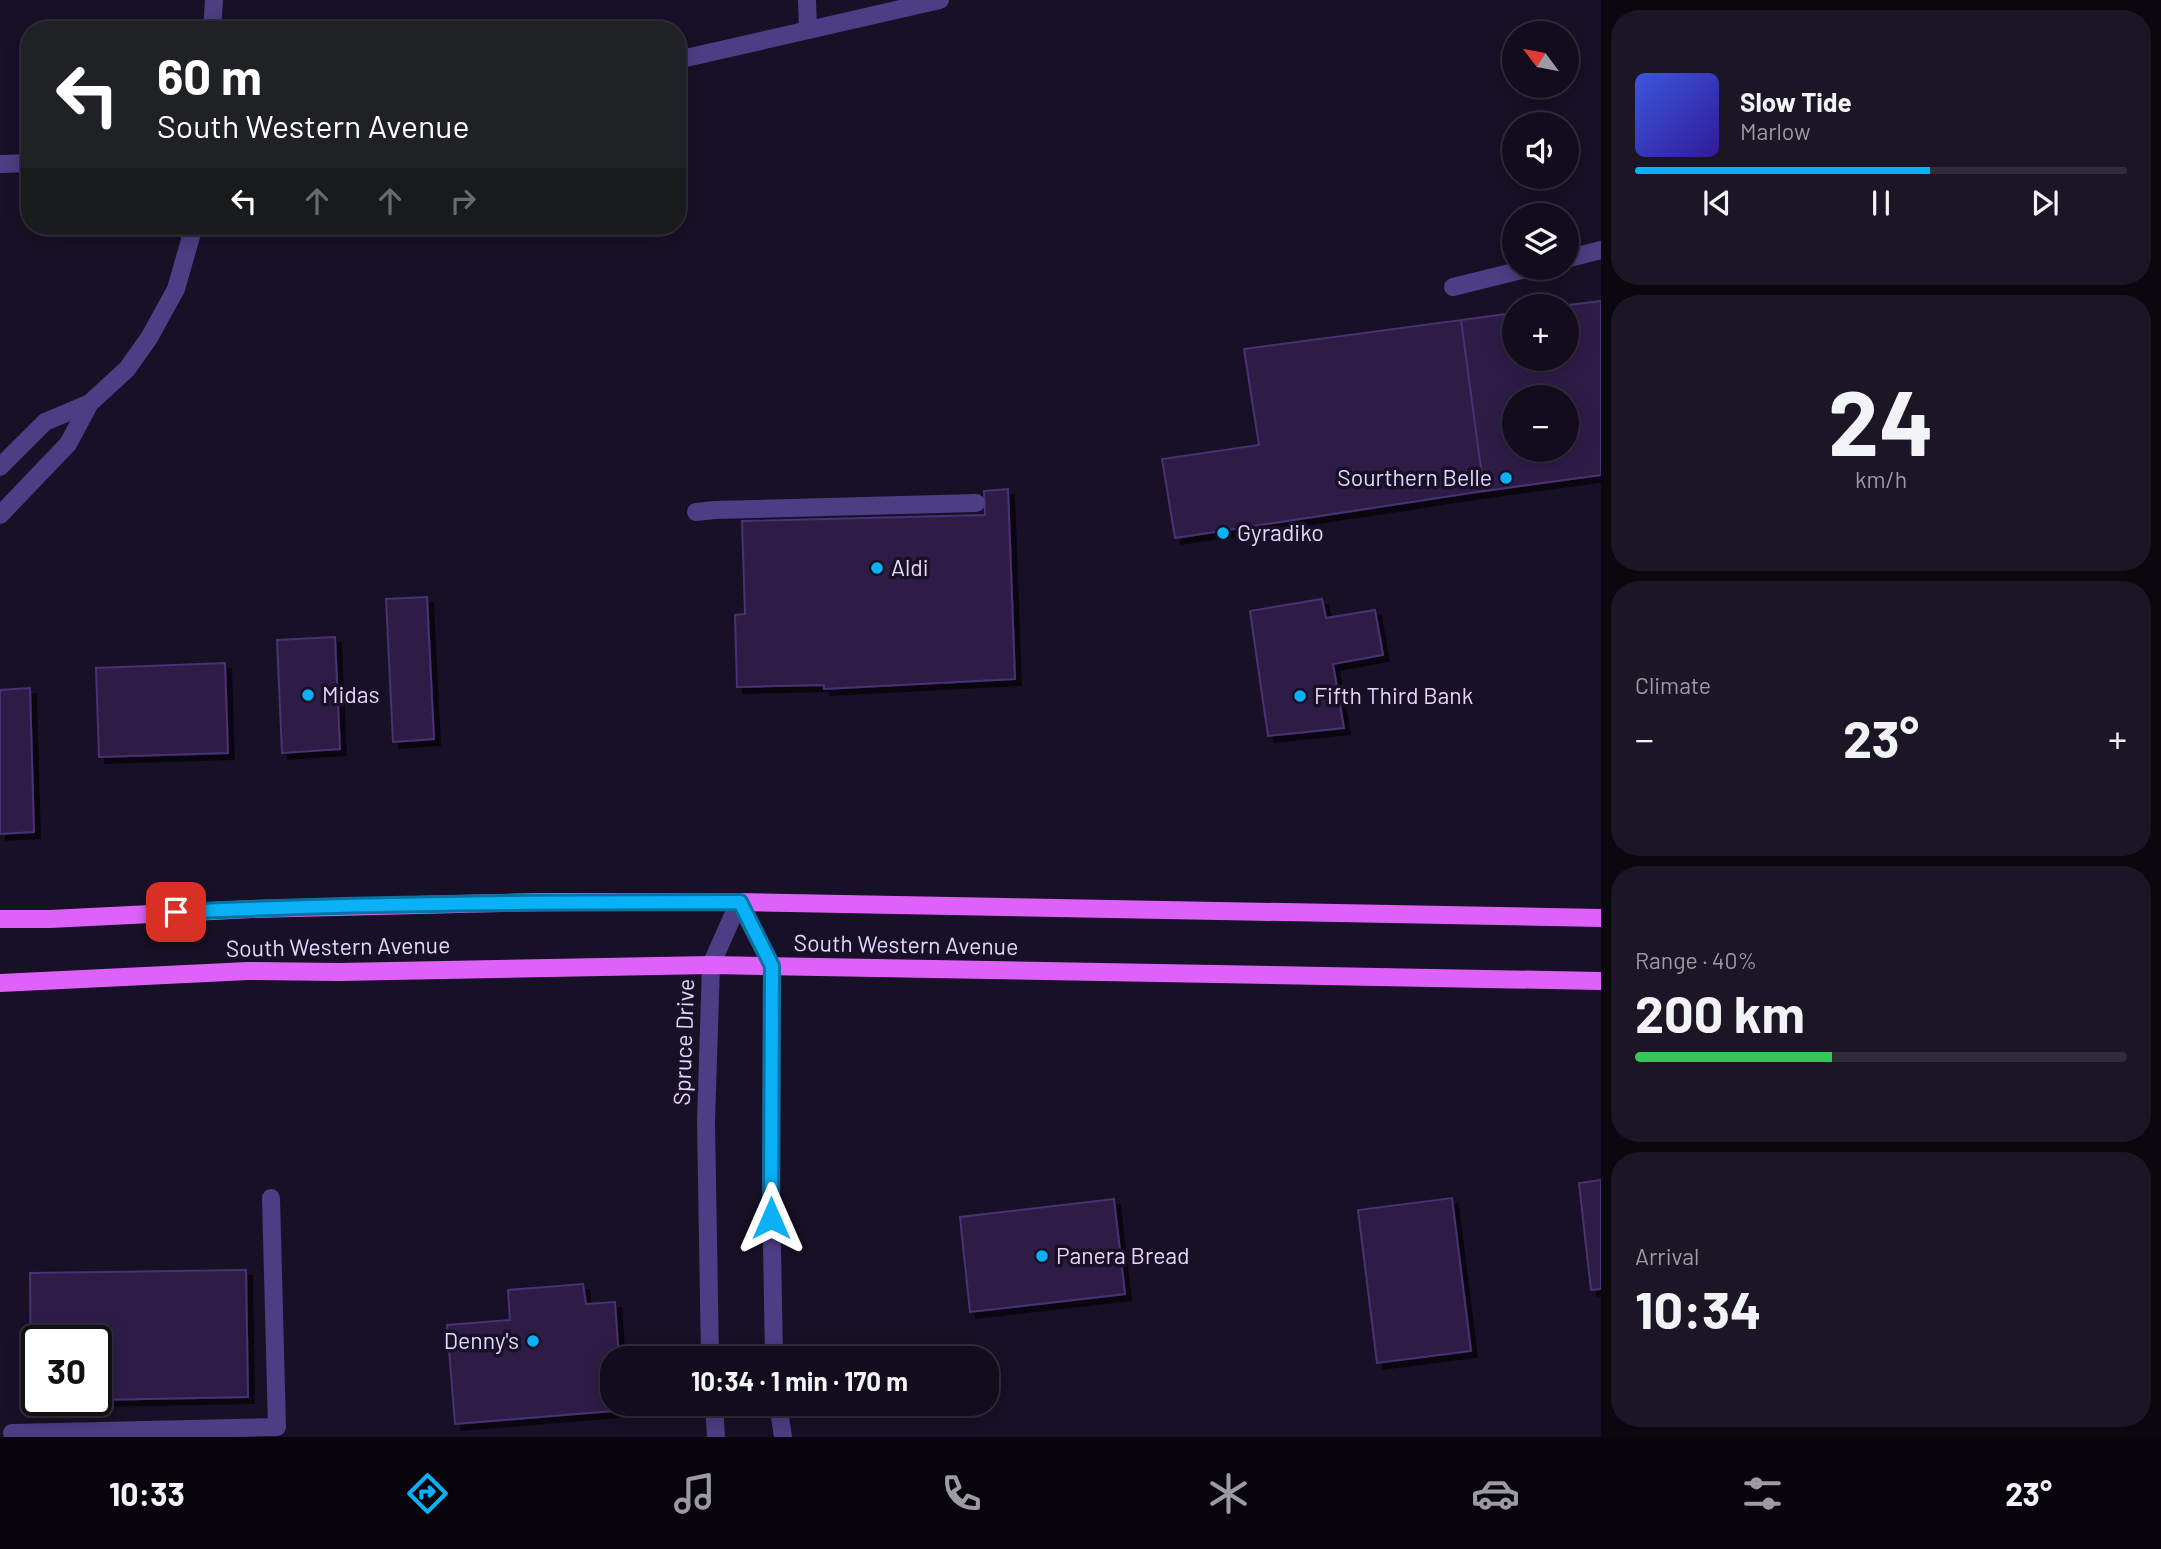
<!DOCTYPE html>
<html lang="en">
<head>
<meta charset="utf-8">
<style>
  :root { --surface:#120c1c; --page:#1b1525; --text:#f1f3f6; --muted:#9c9ba3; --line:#312c3b; --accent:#0ab1f7 }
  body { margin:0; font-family:Barlow,sans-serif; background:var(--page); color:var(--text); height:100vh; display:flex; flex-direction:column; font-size:26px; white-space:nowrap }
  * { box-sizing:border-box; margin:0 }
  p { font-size:23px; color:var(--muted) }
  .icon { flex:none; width:38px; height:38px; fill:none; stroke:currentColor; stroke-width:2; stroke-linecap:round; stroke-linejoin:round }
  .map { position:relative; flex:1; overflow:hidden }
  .panel { display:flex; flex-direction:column; gap:10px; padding:10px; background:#0a070f; width:560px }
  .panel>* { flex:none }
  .guide { position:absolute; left:21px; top:21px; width:665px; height:214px; border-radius:28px; box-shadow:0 4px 18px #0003,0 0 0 2px var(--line); background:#202124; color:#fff; overflow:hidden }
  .needle { width:46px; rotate:302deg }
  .tools { position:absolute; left:1502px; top:21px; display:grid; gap:14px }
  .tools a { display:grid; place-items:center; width:77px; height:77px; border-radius:50%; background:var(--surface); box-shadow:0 4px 18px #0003,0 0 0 2px var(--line); font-size:35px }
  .speed { position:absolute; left:21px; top:1325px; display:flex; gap:14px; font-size:35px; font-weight:700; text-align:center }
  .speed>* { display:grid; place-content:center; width:91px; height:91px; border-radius:50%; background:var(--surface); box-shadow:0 4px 18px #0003,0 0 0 2px var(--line); line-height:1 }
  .speed .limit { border:4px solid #111; border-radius:10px; background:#fff; color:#111 }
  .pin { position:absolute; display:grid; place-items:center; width:60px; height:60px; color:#fff; margin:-30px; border-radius:14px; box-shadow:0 4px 10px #0006 }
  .me { position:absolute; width:77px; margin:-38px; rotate:0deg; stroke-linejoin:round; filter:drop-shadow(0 0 5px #0008) }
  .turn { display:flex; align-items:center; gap:24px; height:147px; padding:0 21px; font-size:32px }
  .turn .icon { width:91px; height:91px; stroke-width:2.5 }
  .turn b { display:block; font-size:49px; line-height:60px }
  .lanes { display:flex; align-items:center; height:66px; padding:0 21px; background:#0003; justify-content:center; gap:35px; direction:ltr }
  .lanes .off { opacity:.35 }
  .big { font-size:52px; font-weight:700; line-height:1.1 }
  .panel .widget { flex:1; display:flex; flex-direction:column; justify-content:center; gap:10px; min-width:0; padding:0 24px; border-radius:28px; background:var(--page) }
  .panel .dial { align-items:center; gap:0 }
  .dial b { font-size:91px; line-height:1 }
  .song { display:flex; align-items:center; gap:21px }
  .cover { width:84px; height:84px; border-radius:10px; background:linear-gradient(135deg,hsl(230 70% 55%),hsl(250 70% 35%)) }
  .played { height:7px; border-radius:4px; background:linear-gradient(90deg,var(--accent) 60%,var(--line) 60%) }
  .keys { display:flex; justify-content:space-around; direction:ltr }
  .heat { display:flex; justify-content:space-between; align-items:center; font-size:38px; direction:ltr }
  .charge { height:10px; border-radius:5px; background:linear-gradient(90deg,#34c759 40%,var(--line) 0) }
  .trip { position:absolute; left:600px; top:1346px; width:399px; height:70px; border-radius:28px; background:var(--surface); box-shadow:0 4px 18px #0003,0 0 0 2px var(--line); font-weight:700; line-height:70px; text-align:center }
  .menu { display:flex; height:112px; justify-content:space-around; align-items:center; background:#07050b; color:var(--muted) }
  .menu .icon { width:49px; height:49px }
  .menu .active { color:var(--accent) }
  .menu b { font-size:32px; color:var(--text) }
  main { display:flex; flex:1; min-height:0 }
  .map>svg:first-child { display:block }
</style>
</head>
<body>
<main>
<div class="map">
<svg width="1601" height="1437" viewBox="0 0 1601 1437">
  <defs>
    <filter id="shadow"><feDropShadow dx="6" dy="6" stdDeviation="0" flood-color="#0009"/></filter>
  </defs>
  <rect width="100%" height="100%" fill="#181026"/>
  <path fill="#2d1d47" stroke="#4a3072" stroke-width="2" fill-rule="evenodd" filter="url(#shadow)" d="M1601 301V475L1484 491 1461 320 1514 313V359H1566V306H1560ZM1514 397H1566V450H1514Z
    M1461 320 1484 491 1175 538 1162 459 1259 445 1244 349Z
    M1008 489 1015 679 824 689V685L737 687 735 615 745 614 742 521 985 515 984 491Z
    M427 597 434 739 393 742 386 599Z
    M1322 599 1326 618 1375 610 1383 655 1333 664 1344 728 1268 736 1250 611Z
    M335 637 340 749 282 753 277 640Z
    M225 663 228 753 99 757 96 668Z
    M30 688 34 832 0 834V690Z
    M1601 1180V1289L1591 1290 1579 1183Z
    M1452 1198 1471 1351 1377 1363 1358 1210Z
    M1114 1199 1125 1294 970 1312 960 1217Z
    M246 1270 248 1397 96 1400V1340H37V1400H68L31 1401 30 1273Z
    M583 1284 586 1304 615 1302 619 1358H612V1404H623L624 1410 455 1424 447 1325 510 1320 508 1290Z"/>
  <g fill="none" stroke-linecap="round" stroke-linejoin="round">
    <path stroke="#4d3d84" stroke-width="18" d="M807 0 808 30
      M1566 259 1601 250
      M1453 287 1530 268
      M696 512 715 510 976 503
      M12 1433 277 1427 271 1198"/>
    <path stroke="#4d3d84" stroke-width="18" d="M677 60 940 0
      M0 164 30 163
      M739 902 772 966 771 1190 774 1358
      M710 1358 706 1122 711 965 739 902
      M714 1404 716 1437
      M778 1404 783 1437"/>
    <path stroke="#4d3d84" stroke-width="18" d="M212 30 214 0
      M0 467 45 422 90 403
      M0 515 68 444 90 403 127 369 149 338 176 289 194 226"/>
    <path stroke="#de62fa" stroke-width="18" d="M0 919H50L252 909 541 902H739L1601 918
      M0 983 248 971 339 972 711 965 1601 981"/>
  </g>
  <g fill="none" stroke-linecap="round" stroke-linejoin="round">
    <g stroke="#0673a1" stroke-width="18">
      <path id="route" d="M176 912C364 903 552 902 740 902L772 966 771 1218"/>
    </g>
    <use href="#route" stroke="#0ab1f7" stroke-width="12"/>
  </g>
  <g fill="#0ab1f7" stroke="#181026" stroke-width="2.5">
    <circle cx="1506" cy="478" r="7"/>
    <circle cx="1223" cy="533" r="7"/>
    <circle cx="877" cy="568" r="7"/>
    <circle cx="308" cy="695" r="7"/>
    <circle cx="1300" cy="696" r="7"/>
    <circle cx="1042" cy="1256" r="7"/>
    <circle cx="533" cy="1341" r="7"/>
  </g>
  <g text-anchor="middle" stroke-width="7" stroke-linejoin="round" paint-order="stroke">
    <g font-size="23" fill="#e3d7fe" stroke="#181026" text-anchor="start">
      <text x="1492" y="486" text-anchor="end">Sourthern Belle</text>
      <text x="1237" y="541">Gyradiko</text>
      <text x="891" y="576">Aldi</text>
      <text x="322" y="703">Midas</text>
      <text x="1314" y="704">Fifth Third Bank</text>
      <text x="1056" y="1264">Panera Bread</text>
      <text x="519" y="1349" text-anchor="end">Denny's</text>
    </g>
    <g font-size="23" fill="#e3d7fe" stroke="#181026">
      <text transform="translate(906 945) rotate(1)" y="8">South Western Avenue</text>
      <text transform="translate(338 947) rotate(-1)" y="8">South Western Avenue</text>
      <text transform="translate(684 1042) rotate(-88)" y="8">Spruce Drive</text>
    </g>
  </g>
</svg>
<div class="tools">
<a><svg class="needle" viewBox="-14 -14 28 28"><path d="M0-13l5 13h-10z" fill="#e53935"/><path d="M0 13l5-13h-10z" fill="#9c9ba3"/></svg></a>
<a><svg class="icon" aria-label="sound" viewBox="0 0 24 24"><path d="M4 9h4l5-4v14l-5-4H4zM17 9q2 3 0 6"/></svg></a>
<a><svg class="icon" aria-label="layers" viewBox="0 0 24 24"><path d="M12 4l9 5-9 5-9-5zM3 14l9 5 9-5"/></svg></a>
<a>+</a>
<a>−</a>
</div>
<div class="speed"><div class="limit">30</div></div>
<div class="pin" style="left:176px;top:912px;background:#d93025"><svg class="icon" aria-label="arrive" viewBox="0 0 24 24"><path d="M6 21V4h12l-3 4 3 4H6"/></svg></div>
<svg class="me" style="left:771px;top:1218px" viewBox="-20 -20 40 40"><path d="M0-17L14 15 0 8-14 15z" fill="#0ab1f7" stroke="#fff" stroke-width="4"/></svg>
<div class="trip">10:34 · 1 min · 170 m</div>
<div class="guide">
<div class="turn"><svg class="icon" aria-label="left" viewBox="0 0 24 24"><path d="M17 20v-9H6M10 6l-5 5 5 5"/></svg><div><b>60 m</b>South Western Avenue</div></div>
<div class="lanes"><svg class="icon" aria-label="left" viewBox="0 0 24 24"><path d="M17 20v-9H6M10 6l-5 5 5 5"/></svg><svg class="icon off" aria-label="ahead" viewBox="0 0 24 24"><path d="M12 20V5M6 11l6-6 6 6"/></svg><svg class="icon off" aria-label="ahead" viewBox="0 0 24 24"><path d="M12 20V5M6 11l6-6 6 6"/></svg><svg class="icon off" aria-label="right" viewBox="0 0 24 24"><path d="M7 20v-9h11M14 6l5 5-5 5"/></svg></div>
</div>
</div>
<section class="panel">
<div class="widget">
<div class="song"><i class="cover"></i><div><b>Slow Tide</b><p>Marlow</p></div></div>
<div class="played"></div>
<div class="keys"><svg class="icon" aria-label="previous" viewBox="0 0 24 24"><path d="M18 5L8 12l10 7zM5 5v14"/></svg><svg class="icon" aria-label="pause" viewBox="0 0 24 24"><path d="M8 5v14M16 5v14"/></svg><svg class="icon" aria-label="next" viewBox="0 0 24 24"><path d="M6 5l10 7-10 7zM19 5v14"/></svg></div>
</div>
<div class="widget dial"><b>24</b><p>km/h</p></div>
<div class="widget"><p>Climate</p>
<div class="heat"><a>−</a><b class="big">23°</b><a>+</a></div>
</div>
<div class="widget"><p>Range · 40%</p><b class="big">200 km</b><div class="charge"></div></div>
<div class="widget"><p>Arrival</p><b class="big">10:34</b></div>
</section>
</main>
<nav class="menu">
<b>10:33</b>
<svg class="icon active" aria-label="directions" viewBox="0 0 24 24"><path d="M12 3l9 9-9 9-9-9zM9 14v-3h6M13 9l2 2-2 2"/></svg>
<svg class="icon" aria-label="music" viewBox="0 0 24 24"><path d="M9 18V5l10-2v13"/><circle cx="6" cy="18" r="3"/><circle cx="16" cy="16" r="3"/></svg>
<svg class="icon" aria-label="phone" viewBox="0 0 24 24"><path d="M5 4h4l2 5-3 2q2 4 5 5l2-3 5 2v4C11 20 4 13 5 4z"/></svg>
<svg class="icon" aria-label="climate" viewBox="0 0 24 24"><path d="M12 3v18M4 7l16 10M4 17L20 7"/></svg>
<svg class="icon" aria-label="car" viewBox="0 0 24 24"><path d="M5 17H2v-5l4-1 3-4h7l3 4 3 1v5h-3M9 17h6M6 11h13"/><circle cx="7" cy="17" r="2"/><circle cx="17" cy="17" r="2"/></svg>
<svg class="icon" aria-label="filters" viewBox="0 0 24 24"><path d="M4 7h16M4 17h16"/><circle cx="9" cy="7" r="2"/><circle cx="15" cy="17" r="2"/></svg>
<b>23°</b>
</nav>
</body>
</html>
